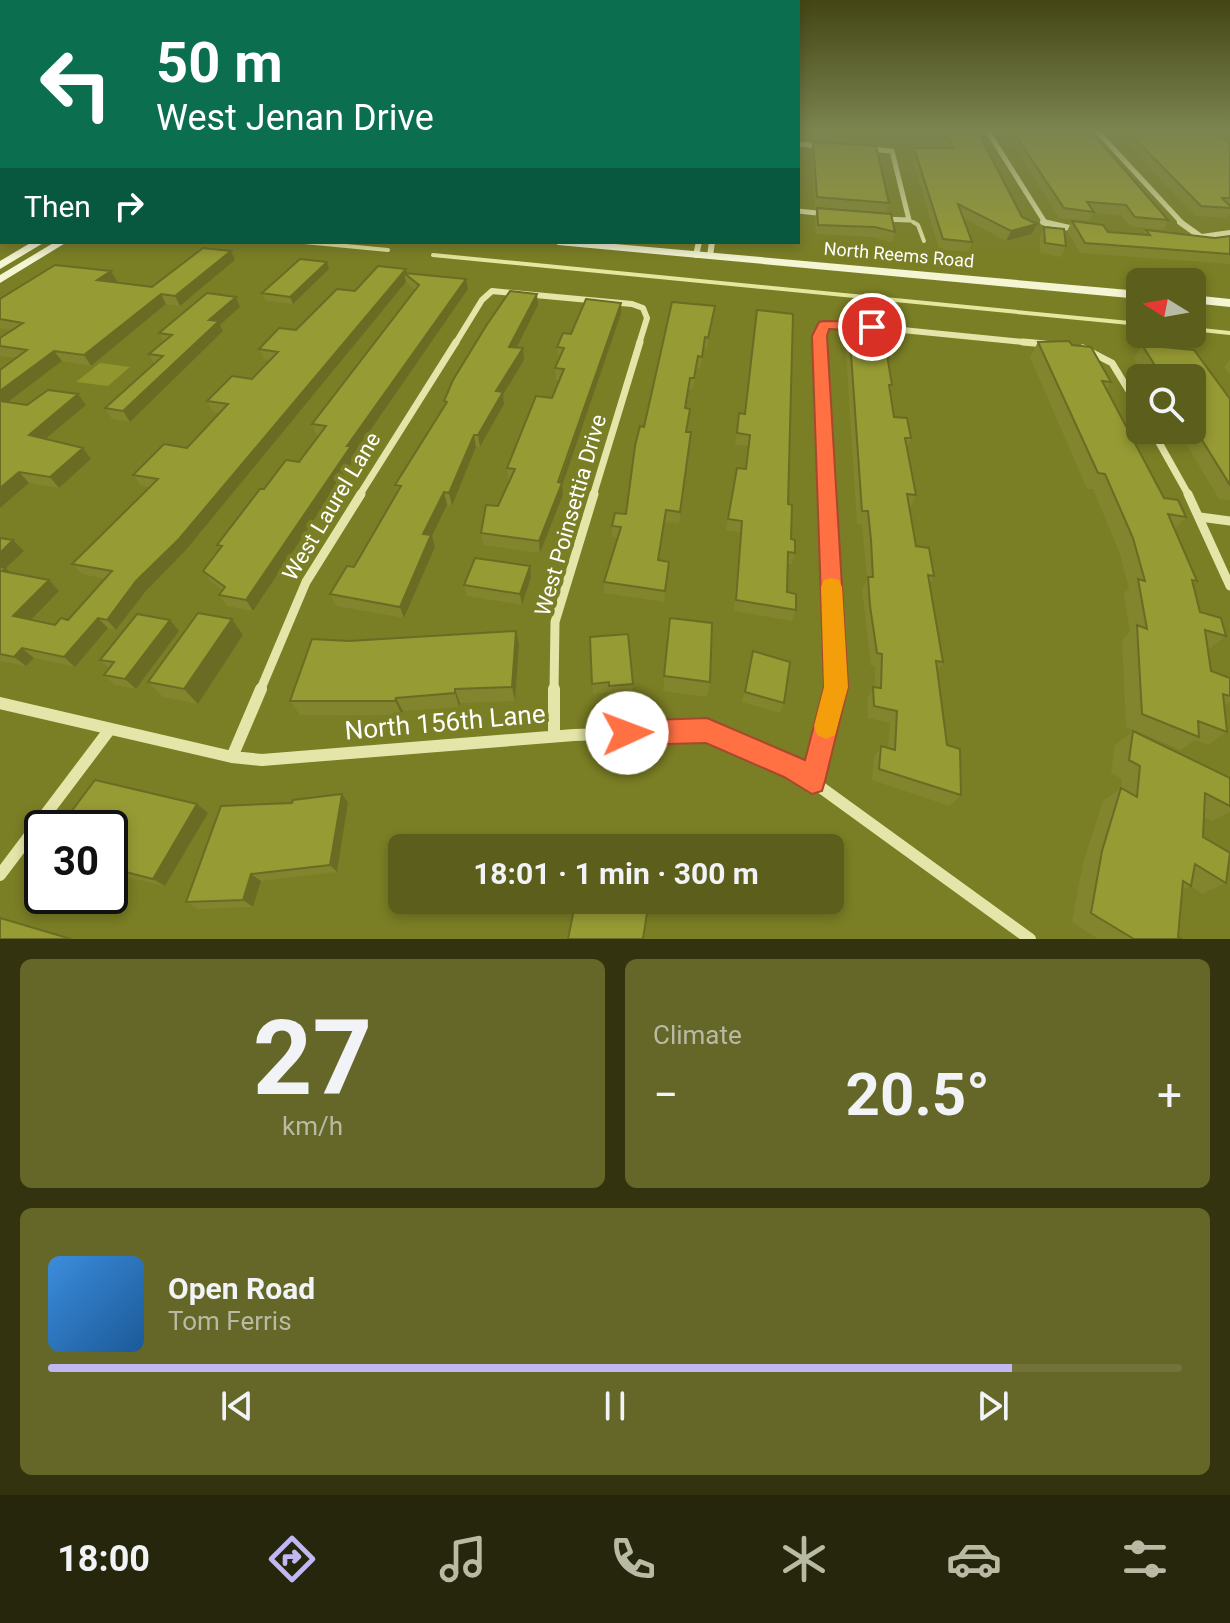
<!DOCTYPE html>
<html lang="en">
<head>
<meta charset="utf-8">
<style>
  :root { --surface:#5c5e1b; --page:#656728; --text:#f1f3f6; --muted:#b8baa3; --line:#71733a; --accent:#c1b7f3 }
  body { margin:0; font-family:Roboto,sans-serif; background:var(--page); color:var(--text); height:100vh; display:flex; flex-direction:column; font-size:30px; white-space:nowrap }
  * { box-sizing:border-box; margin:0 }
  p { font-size:26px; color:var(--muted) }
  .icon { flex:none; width:44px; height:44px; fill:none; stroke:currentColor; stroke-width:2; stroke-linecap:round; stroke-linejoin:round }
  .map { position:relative; height:939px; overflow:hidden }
  .panel { display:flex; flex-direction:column; gap:20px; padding:20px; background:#33340f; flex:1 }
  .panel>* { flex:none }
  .guide { position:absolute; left:0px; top:0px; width:800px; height:244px; box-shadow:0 4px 12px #0003; background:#0b6e4f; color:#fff; overflow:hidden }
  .needle { width:52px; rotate:281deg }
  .buttons { position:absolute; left:1126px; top:268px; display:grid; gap:16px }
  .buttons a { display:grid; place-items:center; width:80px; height:80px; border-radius:12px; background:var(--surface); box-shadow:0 4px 12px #0003; font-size:40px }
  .speed { position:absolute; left:24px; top:810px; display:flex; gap:16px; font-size:40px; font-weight:700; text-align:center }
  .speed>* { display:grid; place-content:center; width:104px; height:104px; border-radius:50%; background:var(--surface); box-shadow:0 4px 12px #0003; line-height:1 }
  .speed .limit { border:4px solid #111; border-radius:12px; background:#fff; color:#111 }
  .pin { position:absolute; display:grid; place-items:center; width:68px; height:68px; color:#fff; margin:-34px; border:4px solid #fff; border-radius:50%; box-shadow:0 2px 8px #0007 }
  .me { position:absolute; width:88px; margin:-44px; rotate:88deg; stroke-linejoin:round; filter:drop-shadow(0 0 6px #0008) }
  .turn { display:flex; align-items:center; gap:28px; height:168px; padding:0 24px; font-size:36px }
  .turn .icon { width:104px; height:104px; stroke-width:2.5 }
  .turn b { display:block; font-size:56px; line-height:68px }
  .then { display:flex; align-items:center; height:76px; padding:0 24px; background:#0003; gap:16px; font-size:30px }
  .big { font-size:60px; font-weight:700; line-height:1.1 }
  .panel .tile { flex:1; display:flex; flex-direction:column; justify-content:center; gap:12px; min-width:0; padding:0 28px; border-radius:12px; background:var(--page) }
  .panel .dial { align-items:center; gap:0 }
  .dial b { font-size:104px; line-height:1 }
  .song { display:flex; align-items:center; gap:24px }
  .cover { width:96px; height:96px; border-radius:12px; background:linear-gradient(135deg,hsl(210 70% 55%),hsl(210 70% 35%)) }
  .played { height:8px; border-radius:4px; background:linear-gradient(90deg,var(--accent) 85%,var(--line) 85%) }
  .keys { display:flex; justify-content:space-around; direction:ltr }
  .heat { display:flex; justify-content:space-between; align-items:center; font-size:44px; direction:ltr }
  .panel .tiles { flex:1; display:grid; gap:20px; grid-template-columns:1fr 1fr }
  .tile:last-child { grid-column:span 2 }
  .trip { position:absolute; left:388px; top:834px; width:456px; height:80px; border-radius:12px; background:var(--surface); box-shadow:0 4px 12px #0003; font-weight:700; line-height:80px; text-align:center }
  .menu { display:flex; height:128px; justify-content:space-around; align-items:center; background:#25260b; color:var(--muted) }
  .menu .icon { width:56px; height:56px }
  .menu .on { color:var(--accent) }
  .menu b { font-size:36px; color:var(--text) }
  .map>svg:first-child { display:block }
</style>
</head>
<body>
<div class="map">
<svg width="1230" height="939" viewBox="0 0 1230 939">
  <rect width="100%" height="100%" fill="#7a7e24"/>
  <path fill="#92962f" d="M100 363 130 367 108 386 76 382Z"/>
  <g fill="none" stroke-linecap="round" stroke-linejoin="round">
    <path stroke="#e5e79e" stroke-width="4" d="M304 242 388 250
      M433 255 1140 324
      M1192 329 1230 333"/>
    <path stroke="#e4e6a9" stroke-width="3" d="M909 220 917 224"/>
    <path stroke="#e4e6a9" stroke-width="4" d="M913 222 918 225 924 241"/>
    <path stroke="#e4e6a9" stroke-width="5" d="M987 130 1046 224
      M1096 130 1183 224
      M798 144 821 146
      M867 149 892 151 909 220 883 219
      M798 211 826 214"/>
    <path stroke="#e4e6a9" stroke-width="6" d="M1043 222 1078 230
      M1180 222 1201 237
      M1195 238 1230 233
      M696 255 699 242
      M710 256 712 242
      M455 344 482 300 492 291 632 304 643 308 647 318 639 344
      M819 344 824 325 842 324 1044 344"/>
    <path stroke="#e4e6a9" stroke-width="7" d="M819 342 827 496
      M1023 342 1045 344
      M1083 348 1112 363 1140 409
      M1152 430 1189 496
      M359 496 456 342
      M593 496 640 342"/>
    <path stroke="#e4e6a9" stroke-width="9" d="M827 494 835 691
      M1188 494 1230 586
      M1200 517 1230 521
      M260 691 306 582 361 494
      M554 691 555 622 594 494"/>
    <path stroke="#e4e6a9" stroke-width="12" d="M0 703 232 757 262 760 574 735 707 731 794 768 1030 939
      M554 736V689
      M232 757 261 689
      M812 781 835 689
      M0 875 110 729"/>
    <path fill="#f3f5d3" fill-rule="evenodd" d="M0 183 2 184V190L0 189Z
      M32 242H45L0 269V261Z
      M55 242H67L0 283V275Z
      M553 242H593L1140 291V299L558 245Z
      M1192 295 1230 299V307L1192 303Z"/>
  </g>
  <path fill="#82852d" d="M798 130H873L874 135 872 144 798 138Z
    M939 130H977L1022 217 1037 224 1032 234 1006 241 964 218 972 242 968 252 939 249 912 157 914 148H947Z
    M1004 130H1090L1168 220 1163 230 1130 226 1121 215 1093 213 1089 221 1059 218Z
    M1114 130H1230V142L1216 133 1230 143V213L1227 218 1195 216Z
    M813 142 889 203 886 213 815 207 812 151Z
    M817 208 895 232 892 242 872 237 816 234 815 218Z
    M1072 221 1108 232 1143 234 1146 230 1215 238 1230 236V264L1080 253 1067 231Z
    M1044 227 1066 246 1061 257 1040 253V237Z
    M231 251 235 260 180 306 166 304 91 366 62 361 8 402 27 405 78 394 86 405 45 439 91 459 59 488 29 483 0 508V370L16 358 0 356V338L12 330 0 328V299L111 271 117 281 114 282 152 287Z
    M327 262 329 269 293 304 266 301 262 293Z
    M406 269 407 273 468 289 354 454 356 457 253 611 227 606 219 595 223 590 211 582 203 571 219 549 217 545 264 489 299 462 319 435H316L312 424 415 290 406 282 186 550 145 592 116 630 108 628 75 667 34 658 26 666 0 661V538L13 540 24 551 6 568 10 572 59 591 31 620 55 625 68 620 105 579 82 574 72 564 150 487 141 486 133 475 187 448 220 413 213 412 207 401 252 379 270 360 264 359 259 349 296 330 355 291Z
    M236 297 240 307 220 325 223 331 130 422 112 419 105 408 154 363 149 354 164 342 159 333Z
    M621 303V314L562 486 563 495 540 553 484 545 481 533 498 506 510 480H508L507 468 552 398 559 380H556L555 368 559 359H558L557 347 571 334Z
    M538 305 516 348 524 360 503 395 504 404 480 447H476L452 506 447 505 432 536 435 547 404 618 336 606 330 594 354 567 398 492 395 485 445 406 444 401Z
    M715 306 707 349 704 348 700 368 697 367 693 389H689L686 408 689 420 687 432H691L679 523 665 522 659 560 669 562 664 602 604 593V582L618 538 612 537V526L626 514 644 427Z
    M755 321 788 504 791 539 795 553 792 564H788L787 592 796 610 792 621 734 611 740 532 726 530 737 468 745 469 748 446 735 445 739 413H745Z
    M849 325 898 344 893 358 888 357 892 385 890 391 894 417 911 438 907 447 916 495 910 509 916 546 934 576 930 584 943 662 937 672 947 745 961 795 950 806 872 780 874 757 881 746 888 748 890 723 868 718 867 699 873 687H875V666H871L862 590 867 579 862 525 857 524 845 338Z
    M1038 342 1072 345 1111 382 1106 389 1164 498 1186 517 1175 529 1197 581 1193 584 1200 612 1226 636 1208 650 1211 671 1230 678V702L1224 706 1227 732 1208 745 1195 740 1181 750 1126 727 1122 640 1130 632 1124 594 1129 588 1120 554 1093 489H1087L1030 357Z
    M1142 345 1230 399V500L1219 499 1178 430H1192V378H1146L1134 358Z
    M1230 359V374L1224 367Z
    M530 566 531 578 522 605 467 596 464 585Z
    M670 618 710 682 707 697 663 691Z
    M232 619 243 635 198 704 163 697 148 682Z
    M170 620 179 631 136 689 115 685 104 675 110 669 100 660Z
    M590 637 633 684 632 694 609 696V692L593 694Z
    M349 641 519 645 515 701 460 703 459 707 403 711 402 715H300L290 701Z
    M753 651 784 703 780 713 742 702Z
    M1133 731 1230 806V812L1212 821 1204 817 1203 837 1226 883 1202 894 1191 886 1182 890 1178 937 1182 939H1098L1072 922 1083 863 1103 801 1121 788 1122 779 1111 773 1115 745Z
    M348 803 337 872 261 881 253 907 198 909 186 902Z
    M208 813 165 886 110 873V828Z"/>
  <path fill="#6a6c24" d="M1037 224 1032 234 1006 241 1011 231Z
    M231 251 235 260 180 306 175 296Z
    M327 262 329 269 293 304 290 297Z
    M406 269 407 276 404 273 406 282 186 550 145 592 116 630 107 620 136 581Z
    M111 271 117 281 103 290 97 280Z
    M466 279 468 289 354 454 356 457 253 611 246 600 347 446Z
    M161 294 166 304 91 366 84 355Z
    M537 294 538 305 511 359 509 347Z
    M236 297 240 307 220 325 223 331 130 422 123 411 209 320Z
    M621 303V314L562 486 563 495 540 553 539 541Z
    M523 348 524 360 503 395 504 404 480 447 478 435 496 391Z
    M54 351 62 361 0 408V391Z
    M78 394 86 405 37 446 29 435Z
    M474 435 476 447 452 506 449 493Z
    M83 448 91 459 59 488 50 477Z
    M19 472 29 483 0 508V488Z
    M444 492 447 505 432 536 435 547 404 618 400 607 423 534Z
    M13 540 24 551 6 568 16 578 0 574V553Z
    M530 566 531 578 522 605 520 594Z
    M49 580 59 591 25 626 13 616Z
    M98 618 108 628 75 667 64 657Z
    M232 619 243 635 198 704 184 689Z
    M170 620 179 631 136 689 125 679Z
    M516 631 519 645 515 701 512 687Z
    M22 648 34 658 26 666 14 657Z
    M455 689 460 703 459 707 455 693Z
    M396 698 403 711 402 715 395 701Z
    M342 794 348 803 337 872 330 865Z
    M197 804 208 813 165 886 153 879Z
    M251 874 261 881 253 907 243 900Z"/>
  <path fill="#979b34" stroke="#6a6c24" stroke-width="2" d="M798 130H873L874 135Z
    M946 130H977L1022 217 1037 224 1011 231 958 204 972 242 943 239 914 148H953Z
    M1012 130H1090L1168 220 1135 217 1126 205 1087 202 1094 212 1064 208Z
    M1126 130H1212L1230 143V198H1222L1230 206V208L1201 206Z
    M813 142 876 146 889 203 817 197Z
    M817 208 891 214 895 232 875 227 818 225Z
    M1072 221 1103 225 1108 232 1150 235 1146 230 1215 238 1230 236V254L1085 243Z
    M1044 227 1064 229 1066 246 1045 243Z
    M203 248 231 251 175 296 161 294 84 355 54 351 0 391V370L27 350 0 346V338L23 323 0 319V299L55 265 111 271 97 280 152 287Z
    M300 259 327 262 290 297 262 293Z
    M378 266 406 269 179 539 136 581 107 620 98 618 64 657 22 648 14 657 0 654V567L5 568 2 571 49 580 13 616 55 625 61 618 68 620 112 571 72 564 158 479 133 475 164 444 187 448 228 404 207 401 232 376 252 379 278 352 259 349 279 328 296 330 337 289 355 291Z
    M404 273 466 279 347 446H351L246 600 219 595 225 587 203 571 222 546 217 545 260 489H264L286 460 299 462 326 426 312 424 419 285Z
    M510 291 537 294 509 347 523 348 496 391 503 392 478 435H474L449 493 444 492 423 534 431 535 400 607 330 594 347 566 354 567 401 486 395 485 447 402 444 401 453 380 486 326Z
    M207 293 236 297 209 320 219 321 123 411 105 408 163 356 149 354 172 335 159 333Z
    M586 299 621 303 558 482 562 483 539 541 481 533 486 505 498 506 515 469 507 468 536 396 552 398 564 369 555 368 564 348 557 347 563 333 571 334Z
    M672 302 715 306 708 338 705 337 702 357 698 356 694 378H690L685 408 690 409 686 432H691L680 512 666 510 658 560 669 562 665 591 604 582 621 527 612 526 615 513 626 514 635 446 640 426 644 427Z
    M757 310 793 314 788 504 792 505 791 539 795 540V553L788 552 787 592 796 594V610L736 600 742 521 728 519 737 468 746 469 750 435 737 433 739 413 745 414Z
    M849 325 895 329 898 344 885 343 892 385H889L894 417 907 418 911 438H905L916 495 907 494 916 546 929 548 934 576 928 575 943 662 936 661 947 745 960 749 961 795 879 769 881 746 895 750 897 711 874 706 873 687 881 688 882 654 877 653 870 606 868 577H873L871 540 868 511H862Z
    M1069 341 1072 345 1091 347 1111 382 1102 381 1164 498 1178 500 1186 517 1168 514 1197 581 1192 580 1200 612 1221 618 1226 636 1205 630 1211 671 1230 678V696L1223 694 1227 732 1198 721 1199 737 1142 714 1137 625 1147 629 1138 579 1145 581 1133 538 1105 474 1098 473 1038 342Z
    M1142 345 1194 350 1230 399V485L1192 424V378H1163Z
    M48 390 78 394 29 435 83 448 50 477 19 472 0 488V401L27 405Z
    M0 538 13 540 0 553Z
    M475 558 530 566 520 594 464 585Z
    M198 613 232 619 184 689 148 682Z
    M137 614 170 620 125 679 104 675 114 662 100 660Z
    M670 618 712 623 710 682 664 676Z
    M516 631 512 687 455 689V693L396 698 395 701H290L312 639 349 641Z
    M628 634 633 684 609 686V682L592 684 590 637Z
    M753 651 790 662 784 703 745 692Z
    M1133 731 1230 778V806L1205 793 1203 837 1230 853 1226 883 1195 864 1191 886 1183 881 1178 937 1182 939H1134L1091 913 1102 851 1121 788 1137 797 1140 766 1129 760Z
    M95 780 197 804 153 879 110 868V828H59Z
    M342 794 330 865 251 874 243 900 186 902 221 806 292 803 293 800Z
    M42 851V875L27 871Z
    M576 900H649L643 939H568Z
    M0 918 71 939H0Z"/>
  <linearGradient id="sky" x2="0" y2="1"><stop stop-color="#434514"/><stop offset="0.5" stop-color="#7c8450"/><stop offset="1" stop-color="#7c8450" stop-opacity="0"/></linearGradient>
  <rect width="1230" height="261" fill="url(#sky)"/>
  <path fill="#ff7043" stroke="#a6492c" stroke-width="2" d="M824 321 872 322 879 327 872 331 829 329 827 336 848 687 825 781 822 791 812 794 784 777 706 743 627 745 618 742 615 733 618 724 627 721 707 718 805 760 824 687 812 336 819 322Z"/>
  <path fill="#f59e0b" d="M831 578 839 580 842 587 848 687 835 735 826 739 817 735 814 726 824 687 821 587 824 580Z"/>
  <g text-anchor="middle" stroke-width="8" stroke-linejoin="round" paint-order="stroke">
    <g font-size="18" fill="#fff" stroke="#7a7e24">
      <text transform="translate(899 255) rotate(5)" y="6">North Reems Road</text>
    </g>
    <g font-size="22" fill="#fff" stroke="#7a7e24">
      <text transform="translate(331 506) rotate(-59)" y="8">West Laurel Lane</text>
      <text transform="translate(570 515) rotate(-74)" y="8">West Poinsettia Drive</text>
    </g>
    <g font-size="26" fill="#fff" stroke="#7a7e24">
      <text transform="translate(445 722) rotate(-5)" y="9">North 156th Lane</text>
    </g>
  </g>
</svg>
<div class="buttons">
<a><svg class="needle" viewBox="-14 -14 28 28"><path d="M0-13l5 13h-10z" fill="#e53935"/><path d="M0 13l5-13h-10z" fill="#b8baa3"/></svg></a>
<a><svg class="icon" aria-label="search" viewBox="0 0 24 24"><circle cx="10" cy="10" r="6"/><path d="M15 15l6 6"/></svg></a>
</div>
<div class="speed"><div class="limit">30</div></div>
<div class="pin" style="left:872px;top:327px;background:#d93025"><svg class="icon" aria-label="arrive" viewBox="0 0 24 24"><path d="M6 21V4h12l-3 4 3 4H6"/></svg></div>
<svg class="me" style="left:627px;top:733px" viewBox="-20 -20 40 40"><circle r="19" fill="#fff"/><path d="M0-13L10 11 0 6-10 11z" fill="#ff7043"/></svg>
<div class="trip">18:01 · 1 min · 300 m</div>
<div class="guide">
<div class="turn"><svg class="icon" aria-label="left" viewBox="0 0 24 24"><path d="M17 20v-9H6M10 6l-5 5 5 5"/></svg><div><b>50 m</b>West Jenan Drive</div></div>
<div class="then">Then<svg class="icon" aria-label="right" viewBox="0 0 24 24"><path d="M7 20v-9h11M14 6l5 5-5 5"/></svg></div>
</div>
</div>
<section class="panel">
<div class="tiles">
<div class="tile dial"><b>27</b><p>km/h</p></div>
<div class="tile"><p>Climate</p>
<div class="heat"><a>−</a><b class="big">20.5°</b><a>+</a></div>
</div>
<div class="tile">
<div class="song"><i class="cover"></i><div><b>Open Road</b><p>Tom Ferris</p></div></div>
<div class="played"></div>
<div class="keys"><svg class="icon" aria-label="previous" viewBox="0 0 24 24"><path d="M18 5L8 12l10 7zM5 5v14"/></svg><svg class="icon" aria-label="pause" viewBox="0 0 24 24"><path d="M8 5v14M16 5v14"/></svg><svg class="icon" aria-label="next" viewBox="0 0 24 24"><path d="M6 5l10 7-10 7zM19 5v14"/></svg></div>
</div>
</div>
</section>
<nav class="menu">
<b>18:00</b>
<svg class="icon on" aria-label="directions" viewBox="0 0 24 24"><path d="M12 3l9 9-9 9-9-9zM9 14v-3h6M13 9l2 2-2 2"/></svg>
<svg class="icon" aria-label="music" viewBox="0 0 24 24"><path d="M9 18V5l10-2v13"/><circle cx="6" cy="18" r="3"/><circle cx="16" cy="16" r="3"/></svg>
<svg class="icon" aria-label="phone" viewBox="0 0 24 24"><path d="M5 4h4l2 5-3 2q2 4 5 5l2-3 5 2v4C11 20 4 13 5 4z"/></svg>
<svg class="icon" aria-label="climate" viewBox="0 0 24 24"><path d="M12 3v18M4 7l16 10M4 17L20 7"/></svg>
<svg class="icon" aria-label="car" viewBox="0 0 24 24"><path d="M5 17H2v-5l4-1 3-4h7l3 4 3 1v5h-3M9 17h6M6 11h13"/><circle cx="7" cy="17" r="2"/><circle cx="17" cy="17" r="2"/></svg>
<svg class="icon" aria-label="filters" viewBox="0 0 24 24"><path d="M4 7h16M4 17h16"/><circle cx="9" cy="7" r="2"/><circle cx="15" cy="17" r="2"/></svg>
</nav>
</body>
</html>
